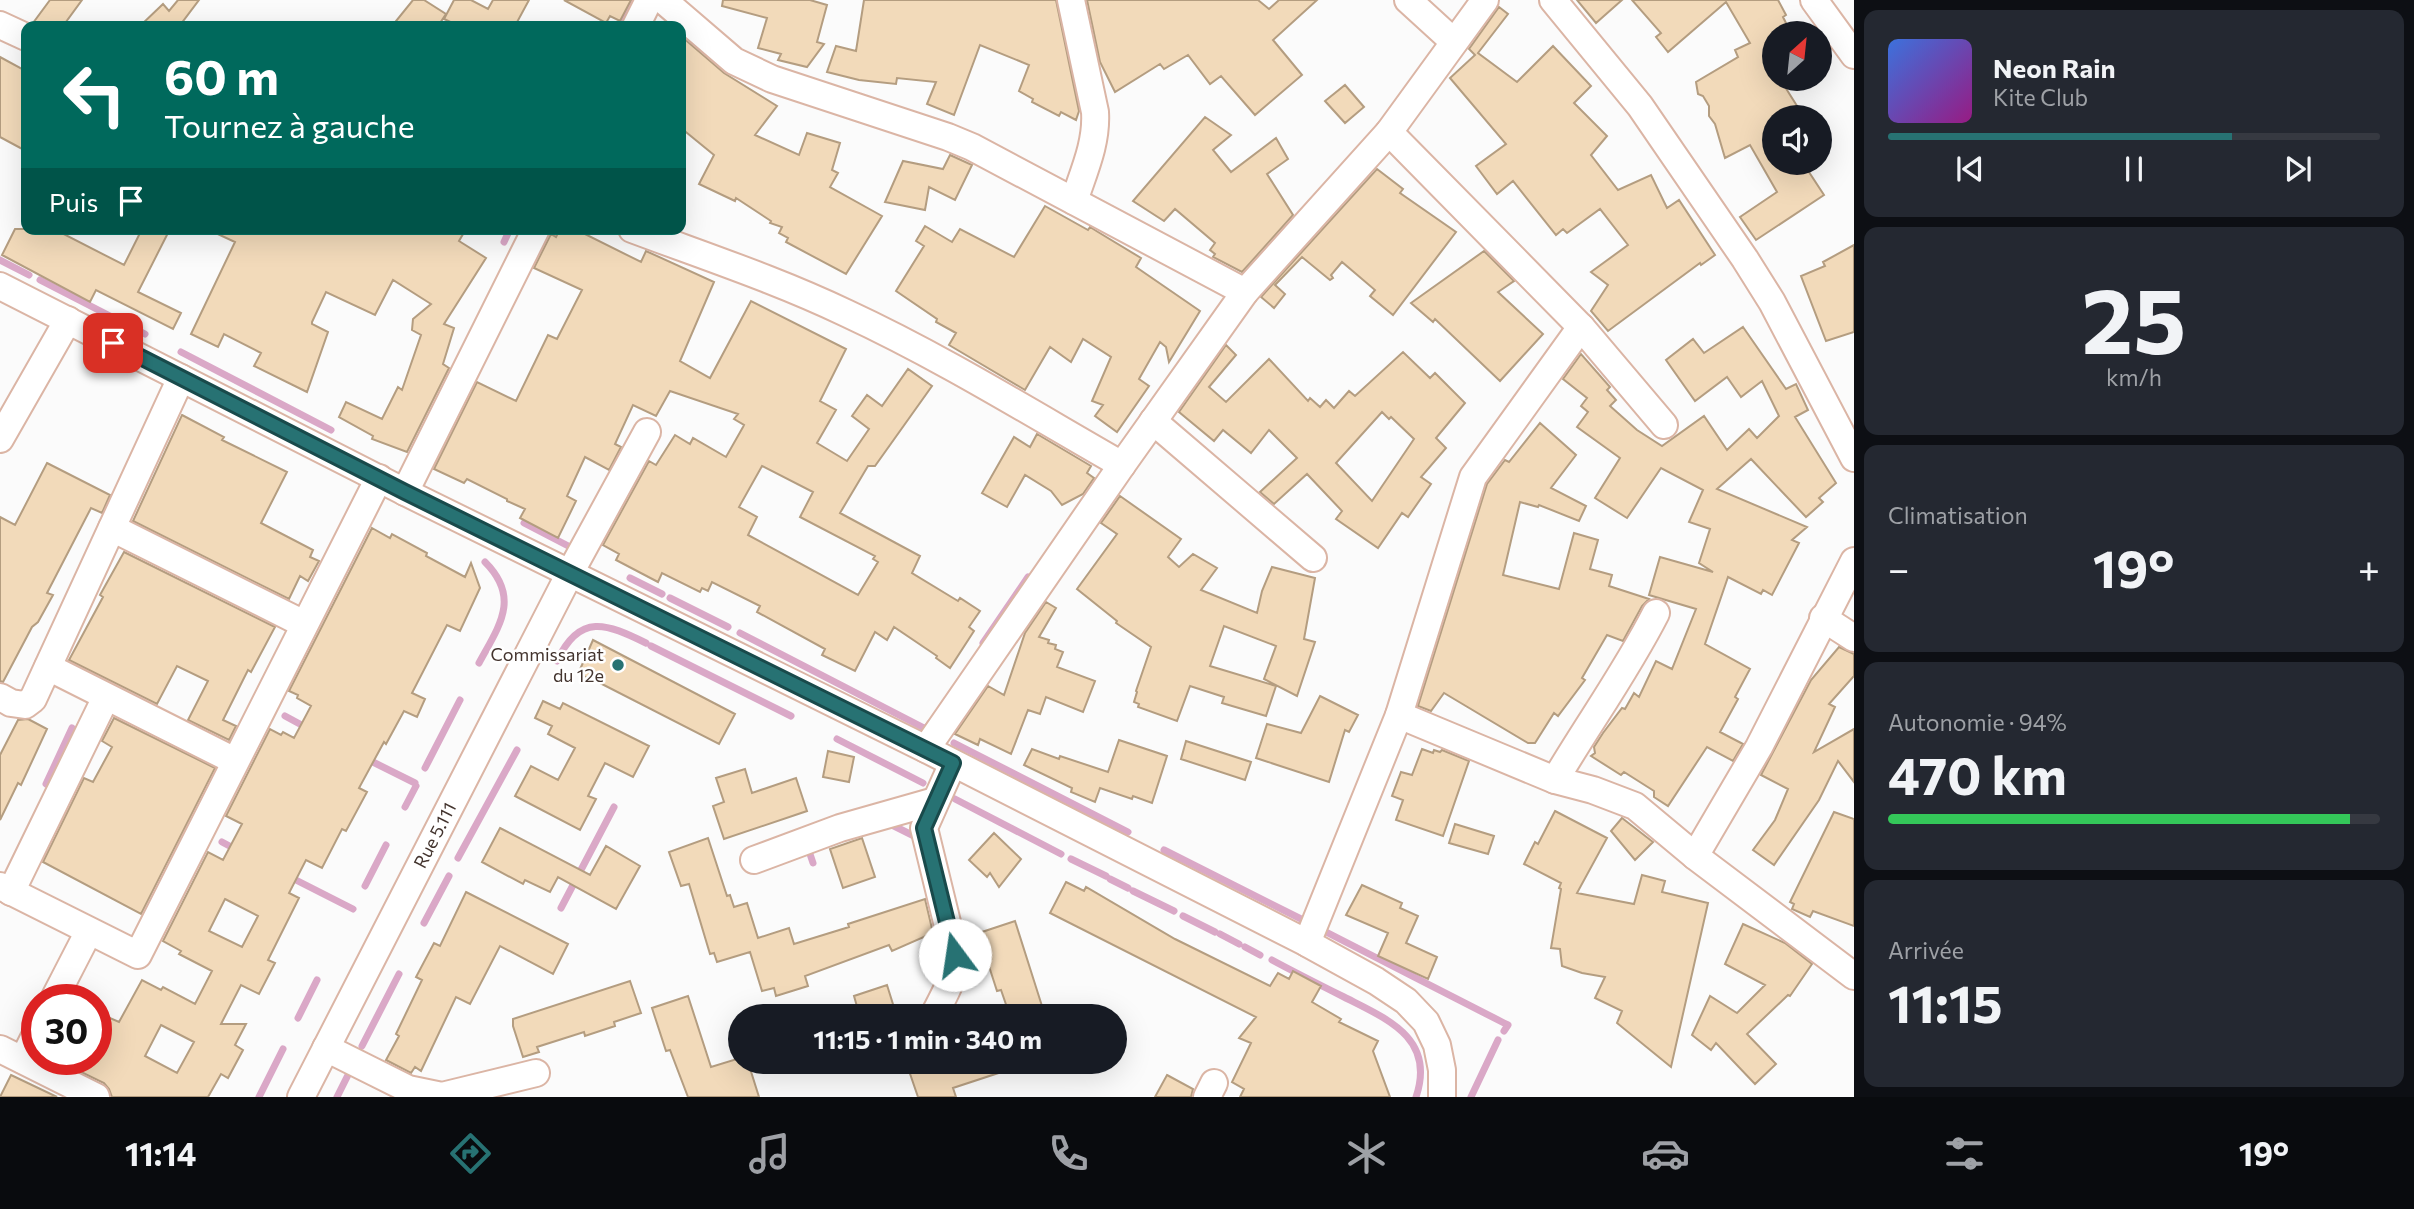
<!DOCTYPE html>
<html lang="fr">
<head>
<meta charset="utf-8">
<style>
  :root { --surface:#171b24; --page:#242831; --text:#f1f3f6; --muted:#9ea1a6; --line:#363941; --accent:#277273 }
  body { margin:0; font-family:Commissioner,sans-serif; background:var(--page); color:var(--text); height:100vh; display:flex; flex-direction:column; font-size:26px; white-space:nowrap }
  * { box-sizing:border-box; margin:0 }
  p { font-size:23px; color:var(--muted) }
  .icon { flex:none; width:38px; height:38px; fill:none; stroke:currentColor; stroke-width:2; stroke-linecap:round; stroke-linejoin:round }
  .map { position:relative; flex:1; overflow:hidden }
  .sheet { display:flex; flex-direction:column; gap:10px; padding:10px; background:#0d0f14; width:560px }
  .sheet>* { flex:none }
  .banner { position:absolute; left:21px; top:21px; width:665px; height:214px; border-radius:14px; box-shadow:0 7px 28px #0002; background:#00695c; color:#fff; overflow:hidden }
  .needle { width:46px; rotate:27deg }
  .fabs { position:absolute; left:1762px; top:21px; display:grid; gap:14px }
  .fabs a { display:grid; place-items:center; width:70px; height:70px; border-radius:50%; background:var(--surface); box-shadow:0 7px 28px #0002; font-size:35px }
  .speed { position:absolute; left:21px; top:984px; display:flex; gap:14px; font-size:35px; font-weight:700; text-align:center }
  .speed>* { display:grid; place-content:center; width:91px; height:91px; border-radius:50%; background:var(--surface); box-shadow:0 7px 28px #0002; line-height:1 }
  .speed .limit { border:10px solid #d22; background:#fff; color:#111 }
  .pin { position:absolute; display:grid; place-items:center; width:60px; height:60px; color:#fff; margin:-30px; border-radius:14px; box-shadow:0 4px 10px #0006 }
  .me { position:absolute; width:77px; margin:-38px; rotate:346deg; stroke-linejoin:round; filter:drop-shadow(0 0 5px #0008) }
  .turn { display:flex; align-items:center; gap:24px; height:147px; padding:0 28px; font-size:32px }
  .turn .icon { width:91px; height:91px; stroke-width:2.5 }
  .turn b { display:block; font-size:49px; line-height:60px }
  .then { display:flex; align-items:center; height:66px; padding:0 28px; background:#0003; gap:14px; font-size:26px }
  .big { font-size:52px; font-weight:700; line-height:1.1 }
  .sheet .card { flex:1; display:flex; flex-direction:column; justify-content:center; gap:10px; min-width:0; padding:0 24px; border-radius:14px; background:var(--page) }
  .sheet .dial { align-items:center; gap:0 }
  .dial b { font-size:91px; line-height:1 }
  .song { display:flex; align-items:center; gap:21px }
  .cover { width:84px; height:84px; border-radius:10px; background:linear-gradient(135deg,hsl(220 70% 55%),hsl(310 70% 35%)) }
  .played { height:7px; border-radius:4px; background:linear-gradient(90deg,var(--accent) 70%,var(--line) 70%) }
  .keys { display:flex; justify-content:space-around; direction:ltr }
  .heat { display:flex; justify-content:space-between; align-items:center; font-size:38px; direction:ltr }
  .charge { height:10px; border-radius:5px; background:linear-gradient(90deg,#34c759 94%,var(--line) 0) }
  .trip { position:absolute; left:728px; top:1004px; width:399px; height:70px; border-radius:35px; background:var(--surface); box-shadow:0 7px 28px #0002; font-weight:700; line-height:70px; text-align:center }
  .menu { display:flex; height:112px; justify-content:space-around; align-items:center; background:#090b0e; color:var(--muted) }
  .menu .icon { width:49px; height:49px }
  .menu .on { color:var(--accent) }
  .menu b { font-size:32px; color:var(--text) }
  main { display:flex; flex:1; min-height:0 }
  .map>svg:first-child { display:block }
</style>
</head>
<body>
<main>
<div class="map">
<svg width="1854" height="1097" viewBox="0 0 1854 1097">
  <rect width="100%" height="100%" fill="#fbfbfb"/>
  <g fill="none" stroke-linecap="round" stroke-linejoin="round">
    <path stroke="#daa8c7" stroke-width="7" d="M620 26 632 0
      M504 242 510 229
      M0 260 29 275
      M40 280 145 334
      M181 352 331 430
      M524 523 576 550
      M630 578 662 594
      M670 598 728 627
      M740 633 926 729 930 723
      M983 643 1028 577
      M651 646 791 716
      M557 661C580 612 607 624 646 643
      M479 663C499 626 521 598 485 562
      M285 716 309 729
      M837 739 923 783
      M954 743 1128 832
      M367 759 415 783
      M425 768 460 700
      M46 784 72 728
      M955 799 1061 854
      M405 807 416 786
      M890 824 920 839
      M222 842 237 850
      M807 845 813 863
      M1164 850 1309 923
      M458 858 517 750
      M1071 859 1106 876
      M288 876 353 909
      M1110 879 1128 888
      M365 886 386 845
      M1133 891 1174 911
      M561 908 614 807
      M1183 916 1215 932
      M424 923 449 876
      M1328 933 1504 1023 1508 1025 1504 1031
      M1220 934 1239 944
      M1245 947 1260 955
      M1272 960C1296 973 1320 985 1344 997 1387 1019 1436 1038 1416 1097
      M298 1018 317 980
      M362 1046 399 974
      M259 1097 283 1049
      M337 1097 350 1071
      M1471 1097 1498 1040"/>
  </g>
  <path fill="#f2daba" stroke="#b49d80" stroke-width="2" fill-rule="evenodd" d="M50 0H82L63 26H37L33 23Z
    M178 0H199L181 24 183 26H140L163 4 169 11Z
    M413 0H424L446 14 438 26H392Z
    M454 0H471L488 9 493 0H529L516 24 520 26H459L444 19Z
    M564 0H631L620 21 610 16 606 23Z
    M723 0H810L827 5 817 42 824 44 807 67 778 60 781 54 758 48 767 18 722 6Z
    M864 0H1056L1079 111 1076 120 1061 112 1059 116 1032 102 1033 99 1019 91 1029 65 980 45 954 115 927 104 936 82 897 78 896 84 859 80 827 72 836 46 856 51Z
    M1087 0H1258L1269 9 1279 0H1317L1273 40 1302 75 1255 115 1221 76 1210 84 1188 55 1164 69 1160 64 1115 92 1100 62Z
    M1577 0H1622L1596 23Z
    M1632 0H1778L1786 15 1783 17 1791 33H1774V79H1780L1804 117H1774V163H1803L1824 195 1756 240 1740 217 1777 192 1750 145 1725 158 1715 124 1709 116V106L1703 96 1698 94 1696 82 1738 57 1735 50 1750 43 1726 2 1668 52 1656 37 1661 33Z
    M1499 7 1508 14 1478 53 1517 82 1553 46 1591 86 1574 103 1607 136 1591 155 1618 190 1651 175 1667 208 1679 200 1715 255 1701 265 1700 263 1608 331 1591 311 1608 285 1591 272 1628 245 1600 209 1567 233 1563 229 1556 235 1513 181 1497 194 1476 166 1506 144 1450 78 1475 55 1469 49Z
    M681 36 724 73 777 106 755 135 799 155 807 133 840 143 832 170 838 173 830 187 882 216 846 274 786 242 788 238 779 233 782 227 770 223 771 221 736 198 735 201 699 184 714 155 681 128Z
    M0 57 26 71V151L0 137Z
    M1345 85 1364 107 1345 123 1325 101Z
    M1205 117 1231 135 1213 150 1231 172 1276 138 1288 159 1267 174 1293 215 1242 272 1213 257 1215 254 1210 250 1215 243 1175 209 1164 221 1133 201Z
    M950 155 972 165 955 200 929 187 925 210 885 202 903 161 943 169Z
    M1377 169 1403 189 1400 193 1456 232 1393 315 1370 296 1375 290 1342 262 1331 275 1333 278 1330 280 1302 257 1275 285 1285 294 1274 308 1261 297Z
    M1045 206 1088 230 1090 227 1098 232 1141 258 1136 267 1200 311 1169 362 1166 347 1160 342 1139 379 1149 386 1117 432 1095 416 1103 405 1092 401 1111 357 1083 339 1071 362 1050 347 1025 390 949 345 956 333 936 322 937 319 896 291 924 246 916 241 925 226 952 242 960 229 1014 257Z
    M15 229H54L124 265 142 229H170L138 292 181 313 173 329 96 290 90 302 2 255Z
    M207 229H466L459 241 486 258 444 324 454 328 443 364 449 368 407 452 372 439 373 436 339 417 346 402 382 419 398 387 402 390 421 335 412 330 413 319 431 304 393 280 375 315 326 292 312 322V324L328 332 307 392 254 366 261 353 224 334 218 347 191 334 235 242Z
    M560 229H575L641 262 646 251 714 282 680 361 710 378 751 301 846 349 820 401 836 410 817 443 847 461 869 429 852 416 867 395 882 406 908 369 932 386 875 466H868L840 513 920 556 912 573 958 601 960 598 980 611 969 627 974 631 950 668 936 658 937 656 894 627 887 640 875 632 855 671 822 655 825 649 757 612 760 606 712 582 708 591 702 588 700 592 662 573 658 582 616 560 619 554 603 545 649 461 656 465 675 435 690 444 693 438 726 457 743 427 744 425 734 419 738 414 670 391 656 416 633 405 615 444 621 447 609 470 585 457 567 496 576 501 558 538 520 518 525 509 507 501V499L467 479 464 483 434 469 477 382 516 401 548 335 557 339 582 290 534 268 551 234 556 237ZM762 466 813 492 800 517 875 556 873 559 878 562 858 595 748 535 757 517 739 507Z
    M1854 245V332L1826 341 1801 276 1825 266 1823 262Z
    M1484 251 1514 281 1498 292 1543 334 1500 381 1435 319 1433 322 1411 303Z
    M1743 327 1786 389 1796 384 1808 410 1795 417 1836 483 1819 498 1823 502 1806 517 1751 459 1717 489 1807 527 1792 540 1799 543 1772 595 1763 590 1761 594 1728 577 1705 644 1750 669 1735 697 1738 699 1720 732 1743 744 1733 761 1707 747 1668 806 1654 797V791L1624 772 1621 775 1591 756 1595 753 1594 747 1603 733 1622 708 1625 709 1634 693 1639 697 1656 661 1672 669 1696 609 1649 595 1660 557 1713 572 1699 563 1710 529 1689 522 1703 490 1661 468 1627 518 1595 498 1620 458 1577 427 1588 412 1581 406 1587 398 1563 379 1581 354 1610 387 1607 390 1616 400 1610 406 1637 430 1662 446 1704 416 1727 450 1749 429 1757 438 1779 416 1762 381 1741 397 1727 377 1695 401 1666 360 1693 339 1704 353Z
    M1226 345 1236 355 1209 387 1226 402 1269 359 1308 401 1310 398 1320 407 1326 400 1334 408 1349 391 1355 396 1403 352 1430 378 1435 373 1465 403 1436 438 1446 448 1421 477 1431 484 1408 517 1402 513 1378 548 1336 519 1342 511 1307 474 1274 504 1260 492 1297 458 1269 430 1251 453 1223 430 1214 441 1179 412ZM1382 412 1389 419 1391 417 1414 439 1372 501 1336 463Z
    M182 415 224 437 222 440 287 472 261 523 313 550 310 557 319 561 308 581 300 576 289 599 133 521Z
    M1540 423 1576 455 1551 488 1586 506 1579 521 1539 505 1538 507 1520 502 1503 575 1559 589 1574 533 1598 540 1590 569 1612 575 1609 586 1649 599 1642 606 1623 641 1607 635 1582 678 1585 680 1558 716 1554 713 1535 743H1528L1444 693 1431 711 1418 706 1487 484 1505 460 1509 462Z
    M1037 434 1091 466 1087 473 1094 478 1083 494 1062 505 1051 491 1025 475 1007 507 982 493 1014 437 1030 447Z
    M47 463 110 495 102 513 91 508 47 593 53 595 38 622 32 627 3 682 0 681V517L15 525Z
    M1120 496 1181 539 1168 557 1179 567 1193 554 1217 568 1201 590 1257 613 1262 591 1272 567 1315 578 1304 639 1315 642 1297 696 1264 679 1276 646 1224 626 1210 666 1276 686 1266 716 1222 703 1224 697 1190 686 1177 721 1138 707 1139 704 1134 702 1137 692 1136 691 1151 647 1116 623 1117 621 1077 589 1117 534 1101 523Z
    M372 528 390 538 392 534 427 553 426 556 465 577 471 563 480 588 460 631 447 625 412 693 425 699 417 717 404 711 386 744 384 742 359 788 367 792 346 831 342 829 322 868 306 860 289 893 299 898 268 960 275 963 259 994 241 985 221 1024H246L235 1045 243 1050 228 1078 221 1074 208 1097H112L109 1089 104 1083 81 1072 89 1059H96V1045L110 1018 119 1022 142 980 161 990 163 987 195 1004 212 971 179 954 181 951 163 941 208 852 223 860 242 824 226 816 270 729 281 735 283 732 294 738 311 706 297 698 298 695 289 691ZM225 899 258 916 242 947 209 931ZM161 1025 194 1042 177 1073 145 1056Z
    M124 552 275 627 251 672 248 670 223 720 236 726 229 740 188 720 208 681 177 666 157 704 69 660 103 597 100 595Z
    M1046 602 1056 608 1039 637 1049 640 1048 643 1056 645 1055 649 1063 652 1057 667 1095 681 1083 712 1046 697 1040 714 1028 710 1011 754 980 739 978 745 955 734 988 686 1004 695 1025 633Z
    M593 640 735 714 719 744 598 682 578 674Z
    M1839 647 1854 654V676L1829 704 1835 707 1814 752 1854 729V782L1838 761 1819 800 1774 865 1753 850 1775 820 1788 789 1761 775 1811 680Z
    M1320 696 1358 715 1349 732 1345 730 1329 782 1256 758 1267 724 1301 733Z
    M543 701 560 709 563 703 649 746 633 777 605 763 588 796 596 799 580 830 515 796 531 766 558 780 575 748 548 734 552 726 535 718Z
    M114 718 215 768 141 914 43 862 84 778 93 782 112 747 102 741Z
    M28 719 47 729 21 785 18 783 0 820V755L18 720Z
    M1119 740 1167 756 1152 803 1133 796 1132 799 1100 788 1095 802 1071 792 1072 788 1024 765 1032 749 1059 759 1060 756 1108 772Z
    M1186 741 1251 762 1245 780 1181 759Z
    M1422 749 1433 753 1434 750 1440 752 1442 750 1469 761 1443 836 1396 820 1403 800 1392 796 1401 772 1412 775Z
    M828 751 854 757 849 782 823 777Z
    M745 769 752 793 796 778 807 811 724 839 713 806 724 802 716 778Z
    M1555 811 1607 838 1577 893 1634 904 1642 875 1665 881 1662 892 1708 903 1671 1067 1617 1023 1622 1011 1595 998 1605 977 1582 973 1562 966 1560 949 1551 948 1561 889 1559 888 1561 883 1524 864 1535 842 1538 844Z
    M1834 812 1854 819V926L1813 911 1810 917 1792 909 1794 904 1790 902Z
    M1622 818 1653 842 1635 860 1611 831Z
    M1455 824 1494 836 1488 854 1449 843Z
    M500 828 590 875 606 846 640 866 616 909 558 877 550 892 525 880 523 884 482 862Z
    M994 833 1021 859 999 887 990 873 987 877 969 860Z
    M708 838 727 896 730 895 734 907 747 903 758 938 789 928 794 944 849 927 848 924 925 899 933 933 892 951 889 945 805 976 808 986 776 996 774 988 762 991 750 952 717 962 714 953 710 954 689 884 681 886 669 852Z
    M862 838 875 877 843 888 830 849Z
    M1066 882 1084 891 1086 887 1175 939 1270 986 1278 973 1289 979 1293 971 1321 986 1312 1002 1341 1019 1339 1022 1378 1041 1373 1051 1390 1097H1240L1244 1089 1232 1082 1251 1043 1239 1038 1256 1017 1050 913Z
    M1362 885 1402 903 1400 908 1418 916 1406 943 1437 957 1428 979 1378 956 1388 933 1346 915Z
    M466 892 568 944 553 974 500 946 470 1004 456 997 421 1071 415 1067 411 1073 386 1060 399 1036 396 1034 422 980 416 977 434 943 440 946Z
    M1015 921 1042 1006 1010 1016 1001 990 997 991 987 960 991 959 982 932Z
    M1743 924 1785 943 1812 964 1790 996 1788 995 1747 1034 1776 1064 1755 1084 1716 1043 1711 1050 1692 1035 1710 996 1737 1013 1765 985 1725 964Z
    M630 981 641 1013 614 1022 615 1026 585 1036 584 1032 537 1047 539 1052 523 1057 513 1026V1019Z
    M887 985 897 1017H860L854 996Z
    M688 996 711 1067 740 1058V1062H748L759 1097H688L670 1050 666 1051 652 1008Z
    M906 1062H1020V1066L953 1088 956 1097H918Z
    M11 1075 57 1097H0Z
    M1167 1075 1193 1089 1191 1097H1155Z"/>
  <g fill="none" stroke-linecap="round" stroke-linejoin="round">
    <g stroke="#dbb5a5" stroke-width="30">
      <g id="minor">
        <path d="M663 0 734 61 772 79 948 137 972 147 1245 292"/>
        <path d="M1071 0 1095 112C1097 143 1084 171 1074 201"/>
        <path d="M1408 0 1454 42"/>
        <path d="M1553 0 1640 106 1745 259 1772 302 1854 458"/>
        <path d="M1814 0 1854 55"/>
        <path d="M0 25 26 37"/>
        <path d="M636 26 649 0"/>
        <path d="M1389 132 1581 327 1664 425"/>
        <path d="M632 229C704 256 777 280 846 313 941 357 1031 413 1122 465"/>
        <path d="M0 286 405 492 926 749 1307 943 1376 981 1406 1001 1426 1022 1437 1045 1442 1070V1097"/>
        <path d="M1153 421 1313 558"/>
        <path d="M0 439 68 320"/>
        <path d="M405 492 536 229"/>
        <path d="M112 528 304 624"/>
        <path d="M1823 618 1854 638"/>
        <path d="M48 667 235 761"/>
        <path d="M0 697 11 703 25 705 33 699 181 378"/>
        <path d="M1399 715 1555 780 1593 790 1635 806 1695 856 1854 976"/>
        <path d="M926 749 1122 465 1245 292 1389 132 1485 0"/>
        <path d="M1555 780C1588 724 1626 672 1656 613"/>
        <path d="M1695 856 1759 747 1854 561"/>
        <path d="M754 860 840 828 935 801"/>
        <path d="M0 886 138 955 379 478"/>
        <path d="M11 892 106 697"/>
        <path d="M1307 943 1399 715 1473 477 1581 327"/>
        <path d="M54 999 89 931"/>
        <path d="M933 1017C943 997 956 977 955 955L924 828 953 763"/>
        <path d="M326 1048 408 1089 442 1096 536 1073"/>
        <path d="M0 1049 96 1097"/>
        <path d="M23 1060 37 1032"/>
        <path id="s1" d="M301 1097 570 573 647 432"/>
        <path d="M1207 1097 1214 1083"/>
      </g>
    </g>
    <use href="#minor" stroke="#fff" stroke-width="26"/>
  </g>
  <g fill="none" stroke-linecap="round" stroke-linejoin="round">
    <g stroke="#194a4b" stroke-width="18">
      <path id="route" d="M113 343 405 492 953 763 924 828 955 955"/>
    </g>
    <use href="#route" stroke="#277273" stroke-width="12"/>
  </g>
  <circle fill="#277273" stroke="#fff" stroke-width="2.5" cx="618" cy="665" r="7"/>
  <g text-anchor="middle" stroke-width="5" stroke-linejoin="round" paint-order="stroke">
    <g font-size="18" fill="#43342e" stroke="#fff" text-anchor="end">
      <text x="604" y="661">Commissariat<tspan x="604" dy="21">du 12e</tspan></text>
    </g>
    <g font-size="18" fill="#43342e" stroke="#fff">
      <text dy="6" stroke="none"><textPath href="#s1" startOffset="294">Rue 5.111</textPath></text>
    </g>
  </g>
</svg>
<div class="fabs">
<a><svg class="needle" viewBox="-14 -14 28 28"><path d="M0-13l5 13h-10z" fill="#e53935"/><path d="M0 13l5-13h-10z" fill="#9ea1a6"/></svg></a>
<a><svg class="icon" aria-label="sound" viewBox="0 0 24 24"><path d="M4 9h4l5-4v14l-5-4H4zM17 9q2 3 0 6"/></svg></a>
</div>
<div class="speed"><div class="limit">30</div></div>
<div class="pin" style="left:113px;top:343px;background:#d93025"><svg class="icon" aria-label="arrive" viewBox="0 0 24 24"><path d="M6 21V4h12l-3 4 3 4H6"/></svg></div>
<svg class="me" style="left:955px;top:955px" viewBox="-20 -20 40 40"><circle r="19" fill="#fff"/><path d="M0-13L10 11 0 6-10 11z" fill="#277273"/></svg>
<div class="trip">11:15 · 1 min · 340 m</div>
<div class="banner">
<div class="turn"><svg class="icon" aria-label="left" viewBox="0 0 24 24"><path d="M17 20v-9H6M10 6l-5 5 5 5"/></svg><div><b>60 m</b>Tournez à gauche</div></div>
<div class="then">Puis<svg class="icon" aria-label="arrive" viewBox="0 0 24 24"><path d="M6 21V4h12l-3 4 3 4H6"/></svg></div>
</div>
</div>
<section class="sheet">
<div class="card">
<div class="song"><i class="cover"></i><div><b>Neon Rain</b><p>Kite Club</p></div></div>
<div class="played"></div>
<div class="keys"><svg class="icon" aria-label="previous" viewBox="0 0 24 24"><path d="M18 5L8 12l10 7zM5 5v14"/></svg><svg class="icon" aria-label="pause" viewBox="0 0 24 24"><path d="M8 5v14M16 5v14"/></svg><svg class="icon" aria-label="next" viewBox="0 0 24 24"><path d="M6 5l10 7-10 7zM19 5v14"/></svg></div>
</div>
<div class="card dial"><b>25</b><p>km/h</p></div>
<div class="card"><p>Climatisation</p>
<div class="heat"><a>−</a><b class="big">19°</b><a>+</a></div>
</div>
<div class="card"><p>Autonomie · 94%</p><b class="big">470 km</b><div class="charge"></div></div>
<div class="card"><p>Arrivée</p><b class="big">11:15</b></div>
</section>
</main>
<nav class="menu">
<b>11:14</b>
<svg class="icon on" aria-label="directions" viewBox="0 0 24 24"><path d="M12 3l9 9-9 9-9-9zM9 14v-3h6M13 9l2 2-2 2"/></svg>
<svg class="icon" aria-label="music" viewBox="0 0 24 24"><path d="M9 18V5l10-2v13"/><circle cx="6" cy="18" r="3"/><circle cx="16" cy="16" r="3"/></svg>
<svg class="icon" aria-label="phone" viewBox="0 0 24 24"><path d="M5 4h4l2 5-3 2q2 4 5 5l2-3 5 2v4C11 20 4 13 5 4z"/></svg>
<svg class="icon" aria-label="climate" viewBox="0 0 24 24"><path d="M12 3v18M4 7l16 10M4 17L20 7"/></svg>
<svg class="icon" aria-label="car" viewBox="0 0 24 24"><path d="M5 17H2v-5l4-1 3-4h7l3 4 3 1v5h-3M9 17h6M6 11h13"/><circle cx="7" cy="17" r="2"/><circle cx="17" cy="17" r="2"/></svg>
<svg class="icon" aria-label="filters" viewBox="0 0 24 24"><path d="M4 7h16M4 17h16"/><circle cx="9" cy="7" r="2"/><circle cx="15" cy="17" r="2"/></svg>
<b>19°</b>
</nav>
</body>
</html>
